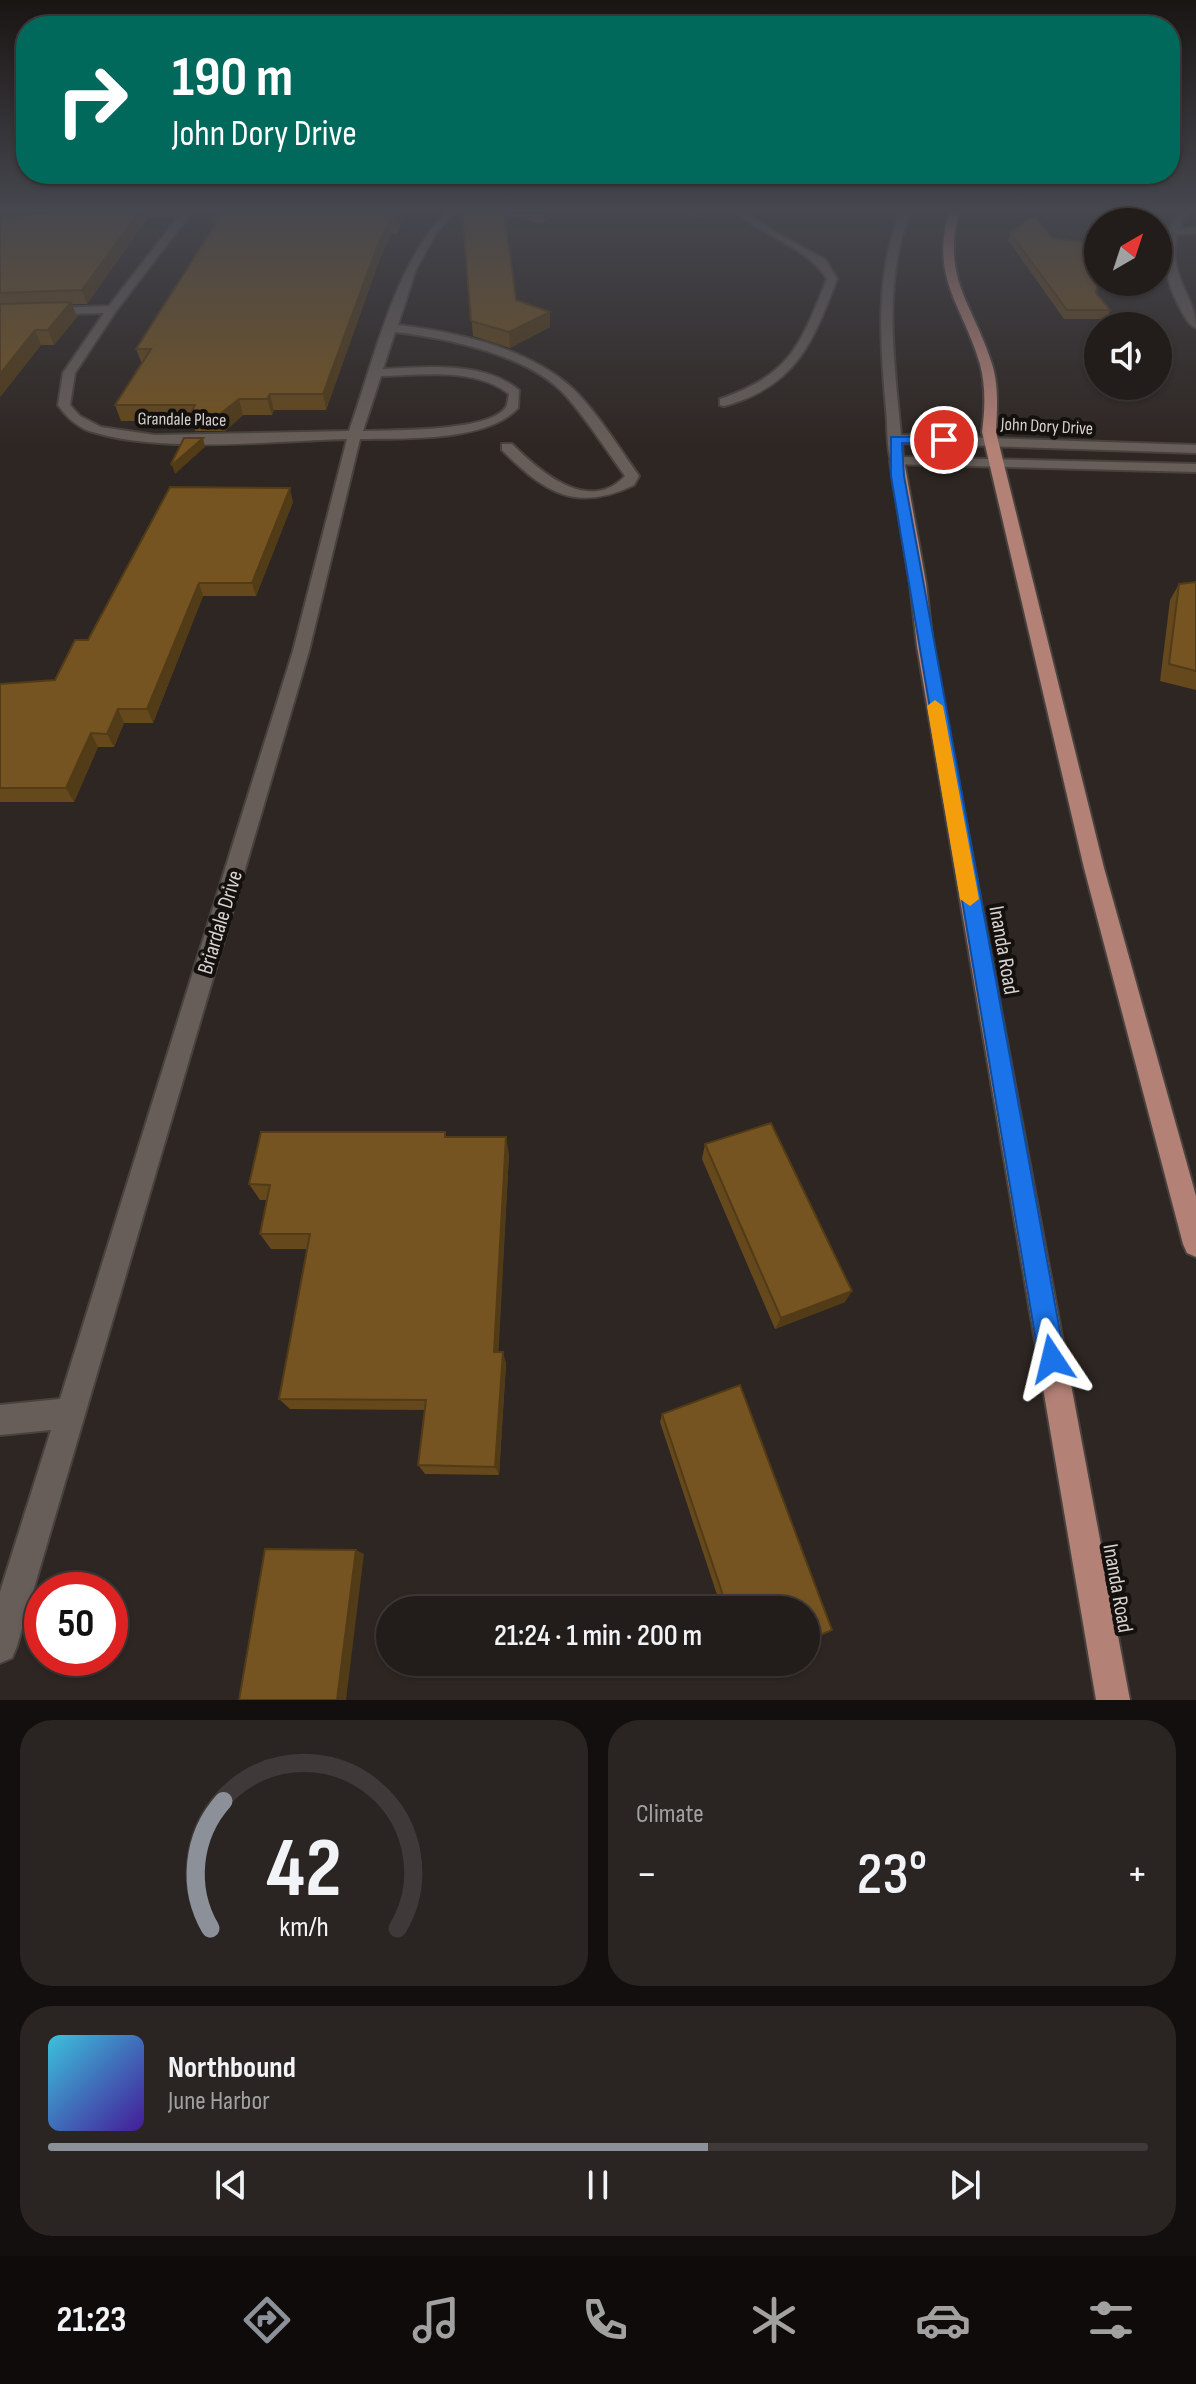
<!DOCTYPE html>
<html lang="en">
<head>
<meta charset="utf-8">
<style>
  :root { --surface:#221c1a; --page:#2a2523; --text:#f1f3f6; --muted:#a2a1a2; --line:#3f3a39; --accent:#8c9099 }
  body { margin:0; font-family:"Sofia Sans Condensed",sans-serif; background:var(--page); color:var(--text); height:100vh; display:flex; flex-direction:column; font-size:30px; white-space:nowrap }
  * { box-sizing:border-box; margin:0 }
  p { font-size:26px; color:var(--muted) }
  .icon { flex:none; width:44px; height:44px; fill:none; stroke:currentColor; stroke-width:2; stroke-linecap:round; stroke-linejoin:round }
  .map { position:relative; height:1700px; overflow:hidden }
  .panel { display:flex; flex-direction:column; gap:20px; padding:20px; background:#130f0e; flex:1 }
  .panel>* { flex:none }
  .banner { position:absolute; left:16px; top:16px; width:1164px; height:168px; border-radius:32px; box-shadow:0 2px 6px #0004,0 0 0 2px var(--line); background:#00695c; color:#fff; overflow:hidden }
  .needle { width:52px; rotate:39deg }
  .buttons { position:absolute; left:1084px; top:208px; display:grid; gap:16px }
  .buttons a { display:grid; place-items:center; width:88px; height:88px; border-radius:50%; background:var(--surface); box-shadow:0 2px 6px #0004,0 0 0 2px var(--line); font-size:40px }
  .speed { position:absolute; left:24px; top:1572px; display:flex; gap:16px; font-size:40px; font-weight:700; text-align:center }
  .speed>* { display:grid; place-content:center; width:104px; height:104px; border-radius:50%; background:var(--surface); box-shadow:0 2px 6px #0004,0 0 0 2px var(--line); line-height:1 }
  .speed .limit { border:12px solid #d22; background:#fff; color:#111 }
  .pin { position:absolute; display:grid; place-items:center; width:68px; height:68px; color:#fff; margin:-34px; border:4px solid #fff; border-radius:50%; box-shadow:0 2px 8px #0007 }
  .me { position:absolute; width:88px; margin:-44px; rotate:350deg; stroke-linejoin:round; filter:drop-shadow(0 0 6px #0008) }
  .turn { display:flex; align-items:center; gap:28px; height:168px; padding:0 24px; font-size:36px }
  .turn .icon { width:104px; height:104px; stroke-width:2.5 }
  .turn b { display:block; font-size:56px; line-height:68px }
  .big { font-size:60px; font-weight:600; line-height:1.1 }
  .panel .tile { flex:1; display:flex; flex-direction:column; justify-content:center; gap:12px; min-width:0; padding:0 28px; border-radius:32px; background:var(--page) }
  .panel .dial { align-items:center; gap:0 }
  .dial svg { height:208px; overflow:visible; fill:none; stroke:var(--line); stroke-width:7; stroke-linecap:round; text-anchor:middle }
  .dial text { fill:var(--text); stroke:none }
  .song { display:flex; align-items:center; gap:24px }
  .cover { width:96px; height:96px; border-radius:12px; background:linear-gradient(135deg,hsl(190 70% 55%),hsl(260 70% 35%)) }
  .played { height:8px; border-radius:4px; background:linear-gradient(90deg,var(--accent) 60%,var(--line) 60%) }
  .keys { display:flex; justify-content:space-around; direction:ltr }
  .heat { display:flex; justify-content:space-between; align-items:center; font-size:44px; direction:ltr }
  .panel .tiles { flex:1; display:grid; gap:20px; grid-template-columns:1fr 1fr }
  .tile:last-child { grid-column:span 2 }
  .trip { position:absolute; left:376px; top:1596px; width:444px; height:80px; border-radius:40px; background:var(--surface); box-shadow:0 2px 6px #0004,0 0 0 2px var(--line); font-weight:600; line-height:80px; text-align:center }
  .tab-bar { display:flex; height:128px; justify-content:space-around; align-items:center; background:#0e0b0a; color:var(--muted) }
  .tab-bar .icon { width:56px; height:56px }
  .tab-bar .current { color:var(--accent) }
  .tab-bar b { font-size:36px; color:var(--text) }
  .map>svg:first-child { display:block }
</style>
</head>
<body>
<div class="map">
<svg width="1196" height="1700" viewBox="0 0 1196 1700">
  <rect width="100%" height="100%" fill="#2e2622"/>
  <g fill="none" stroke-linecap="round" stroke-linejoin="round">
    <g stroke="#48423e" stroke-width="4">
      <path id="minor" d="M194 209 116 311 75 373 70 405 80 416 101 427 155 435 349 431C374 361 395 260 450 209H460L437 231 416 269 398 325C456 332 525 347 571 387 595 409 620 449 639 476L634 485C576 513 544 492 502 450V444H512C539 471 589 515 625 476 606 450 588 421 566 396 530 355 447 338 395 332L383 369C427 367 483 361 519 390L518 408C487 442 404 438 360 439L309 651 17 1646 12 1658 0 1663V1592L51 1430 0 1435V1405L60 1399 293 651 347 439C273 441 165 453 96 433 79 429 68 419 58 405L63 373 104 313 0 316V310L109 306 179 216H118L115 211ZM381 376C421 375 475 367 509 394 508 398 508 403 506 407 490 432 391 430 363 431Z
        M732 209H743L771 230 826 260 837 279C812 344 796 386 724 406L720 405V399C791 374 800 346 827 279 808 247 760 235 732 209Z
        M901 209H911C882 282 894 359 901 435L1196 445V453L902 443 903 457 1196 464V472L892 464C886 448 888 427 886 409 880 341 875 274 901 209Z
        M1179 209H1189L1179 229 1196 227V233L1177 235C1167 278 1196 295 1196 328 1187 324 1183 313 1178 304 1161 271 1161 241 1179 209Z"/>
    </g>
    <g stroke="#48423e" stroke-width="4">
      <path id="major" d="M950 209H960C940 278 973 303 992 364 999 387 997 408 996 432L1104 868 1196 1196V1257L1187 1253 1183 1244 1084 868 982 432C985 409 986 387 980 364 962 303 929 278 950 209Z
        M897 457 904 461 926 583 933 646 1130 1700H1096L917 646 910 583 890 461Z"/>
    </g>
    <use href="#minor" fill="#675e59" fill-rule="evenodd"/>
    <use href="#major" fill="#b38176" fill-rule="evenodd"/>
  </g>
  <path fill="#65481c" d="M0 209 147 219 87 304H72L77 317 54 345H41L0 397Z
    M219 209H406L397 234H391L379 261 326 410H274L272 415H243L225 431H195L192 421H121L115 405 142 364 136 349 214 227 212 220Z
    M462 209H564L541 223 505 215 516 300 550 312V327L510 348 473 336Z
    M653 209H716L699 218 682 213 676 216Z
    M1010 233 1052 238 1089 250 1096 293 1110 310 1107 319H1064L1008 240Z
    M293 502 256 596H203L153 723H124L114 747H98L74 802H0V684L55 680Z
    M1196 582V690L1160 681 1170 600 1179 584Z
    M446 1137 509 1154 498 1352 506 1363 499 1475 425 1474 418 1465 425 1410 290 1409 279 1399 307 1249H271L260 1234 267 1200H260L249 1184Z
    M705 1144 845 1302 775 1329 702 1159Z
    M662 1414 806 1610H722L660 1422Z
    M740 1662H756L741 1667Z"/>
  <path fill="#523b17" d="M0 209H84L0 222Z
    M141 209H144L147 219 87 304 82 290Z
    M399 209H406L397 234 395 221Z
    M541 209H564L541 223Z
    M677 209H682V213L676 216Z
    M700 209H716L699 218Z
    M390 221 391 234 379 261 326 410 323 394 377 247Z
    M71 302 77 317 54 345 48 330Z
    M550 312V327L510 348 509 332Z
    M35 330 41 345 0 397V374Z
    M270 394 274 410 272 415 267 399Z
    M239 399 243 415 225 431 220 414Z
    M203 438 205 447 175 474 172 465Z
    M290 488 293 502 256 596 252 583Z
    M199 583 203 596 153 723 147 709Z
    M118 709 124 723 114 747 107 734Z
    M91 733 98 747 74 802 66 788Z
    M506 1137 509 1154 498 1363 494 1352Z
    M852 1291 845 1302 775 1329 781 1318Z
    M503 1352 506 1363 499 1475 495 1467Z
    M356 1550 364 1554 346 1700H337Z"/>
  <path fill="#755421" stroke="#523b17" stroke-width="2" d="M72 209H141L82 290 0 293V219Z
    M219 209H399L395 221H390L377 247 323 394H270L267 399H239L220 414 190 415 195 405H115L151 349H136L218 220H212Z
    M462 209H504L516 300 550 312 509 332 471 321Z
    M1034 215 1052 238 1091 243 1089 250 1098 252V282L1096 293 1110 310H1067L1010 233Z
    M71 302 48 330H35L0 374V304Z
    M184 438H203L172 465 171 464Z
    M170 487 290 488 252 583H199L147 709H118L107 734 91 733 66 788H0V684L55 680 75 640H88Z
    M1196 582V671L1169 664 1179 584Z
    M771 1123 852 1291 781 1318 705 1144Z
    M261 1132H445V1137H506L494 1352H503L495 1467 418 1465 426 1400 279 1399 310 1234H260L270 1185 249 1184Z
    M740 1385 832 1630 806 1641V1610H728L662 1414Z
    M265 1549 356 1550 337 1700H239Z
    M745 1662H756L746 1666Z"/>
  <linearGradient id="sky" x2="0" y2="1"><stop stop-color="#191513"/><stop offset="0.47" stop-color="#46474f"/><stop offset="1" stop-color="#46474f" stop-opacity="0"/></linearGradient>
  <rect width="1196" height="447" fill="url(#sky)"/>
  <path fill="#1a73e8" stroke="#114b97" stroke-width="2" d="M891 437H944L950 440 944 444 902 443 904 476 1065 1359 1061 1368 1052 1372 1043 1368 1039 1359 891 476Z"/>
  <path fill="#f59e0b" d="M935 700 943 706 979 899 970 906 960 899 927 706Z"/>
  <g text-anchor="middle" stroke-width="8" stroke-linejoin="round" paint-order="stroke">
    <g font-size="18" fill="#d7d2cf" stroke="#13100e">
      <text transform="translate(182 419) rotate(1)" y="6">Grandale Place</text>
      <text transform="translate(1047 426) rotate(3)" y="6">John Dory Drive</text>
    </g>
    <g font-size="22" fill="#d7d2cf" stroke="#13100e">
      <text transform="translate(219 922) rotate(-73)" y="8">Briardale Drive</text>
      <text transform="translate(1005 950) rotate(80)" y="8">Inanda Road</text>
      <text transform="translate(1119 1588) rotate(80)" y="8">Inanda Road</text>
    </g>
  </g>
</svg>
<div class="buttons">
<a><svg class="needle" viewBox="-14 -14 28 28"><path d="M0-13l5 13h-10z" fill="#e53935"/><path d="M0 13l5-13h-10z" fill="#a2a1a2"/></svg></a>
<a><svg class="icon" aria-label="sound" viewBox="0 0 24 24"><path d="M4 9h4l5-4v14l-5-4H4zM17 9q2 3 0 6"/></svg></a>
</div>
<div class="speed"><div class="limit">50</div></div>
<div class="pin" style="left:944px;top:440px;background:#d93025"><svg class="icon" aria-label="arrive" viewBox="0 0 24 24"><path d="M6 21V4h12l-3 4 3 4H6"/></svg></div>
<svg class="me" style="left:1052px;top:1359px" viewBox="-20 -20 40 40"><path d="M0-17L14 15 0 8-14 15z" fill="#1a73e8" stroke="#fff" stroke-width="4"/></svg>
<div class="trip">21:24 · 1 min · 200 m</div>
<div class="banner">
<div class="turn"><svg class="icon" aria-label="right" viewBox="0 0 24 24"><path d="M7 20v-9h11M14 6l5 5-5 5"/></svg><div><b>190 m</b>John Dory Drive</div></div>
</div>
</div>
<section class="panel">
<div class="tiles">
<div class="tile dial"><svg viewBox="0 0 100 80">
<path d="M14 69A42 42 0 1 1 86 69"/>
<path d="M14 69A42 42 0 0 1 19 20" stroke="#8c9099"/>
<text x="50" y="56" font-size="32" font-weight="700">42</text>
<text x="50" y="72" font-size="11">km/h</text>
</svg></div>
<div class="tile"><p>Climate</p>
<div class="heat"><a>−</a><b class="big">23°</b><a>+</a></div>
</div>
<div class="tile">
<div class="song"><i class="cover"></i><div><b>Northbound</b><p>June Harbor</p></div></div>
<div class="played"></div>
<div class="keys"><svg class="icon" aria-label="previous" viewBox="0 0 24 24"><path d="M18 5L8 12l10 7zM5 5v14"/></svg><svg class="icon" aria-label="pause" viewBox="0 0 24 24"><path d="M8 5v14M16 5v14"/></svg><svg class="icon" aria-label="next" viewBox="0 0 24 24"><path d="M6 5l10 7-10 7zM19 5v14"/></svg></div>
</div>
</div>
</section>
<nav class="tab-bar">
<b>21:23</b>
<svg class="icon current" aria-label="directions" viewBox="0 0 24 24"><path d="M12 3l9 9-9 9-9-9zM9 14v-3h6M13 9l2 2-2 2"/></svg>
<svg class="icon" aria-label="music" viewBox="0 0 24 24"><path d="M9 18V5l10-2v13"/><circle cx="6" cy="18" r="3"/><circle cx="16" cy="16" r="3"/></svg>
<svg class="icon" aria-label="phone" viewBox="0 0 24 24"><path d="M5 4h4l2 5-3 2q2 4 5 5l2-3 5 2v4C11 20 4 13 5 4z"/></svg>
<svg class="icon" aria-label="climate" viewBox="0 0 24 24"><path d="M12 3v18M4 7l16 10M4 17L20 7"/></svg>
<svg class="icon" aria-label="car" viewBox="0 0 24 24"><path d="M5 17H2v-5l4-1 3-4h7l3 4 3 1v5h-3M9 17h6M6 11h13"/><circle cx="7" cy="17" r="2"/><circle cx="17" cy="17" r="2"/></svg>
<svg class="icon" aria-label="filters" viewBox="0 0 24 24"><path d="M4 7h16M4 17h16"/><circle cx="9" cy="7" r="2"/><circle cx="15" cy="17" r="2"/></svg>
</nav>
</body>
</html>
